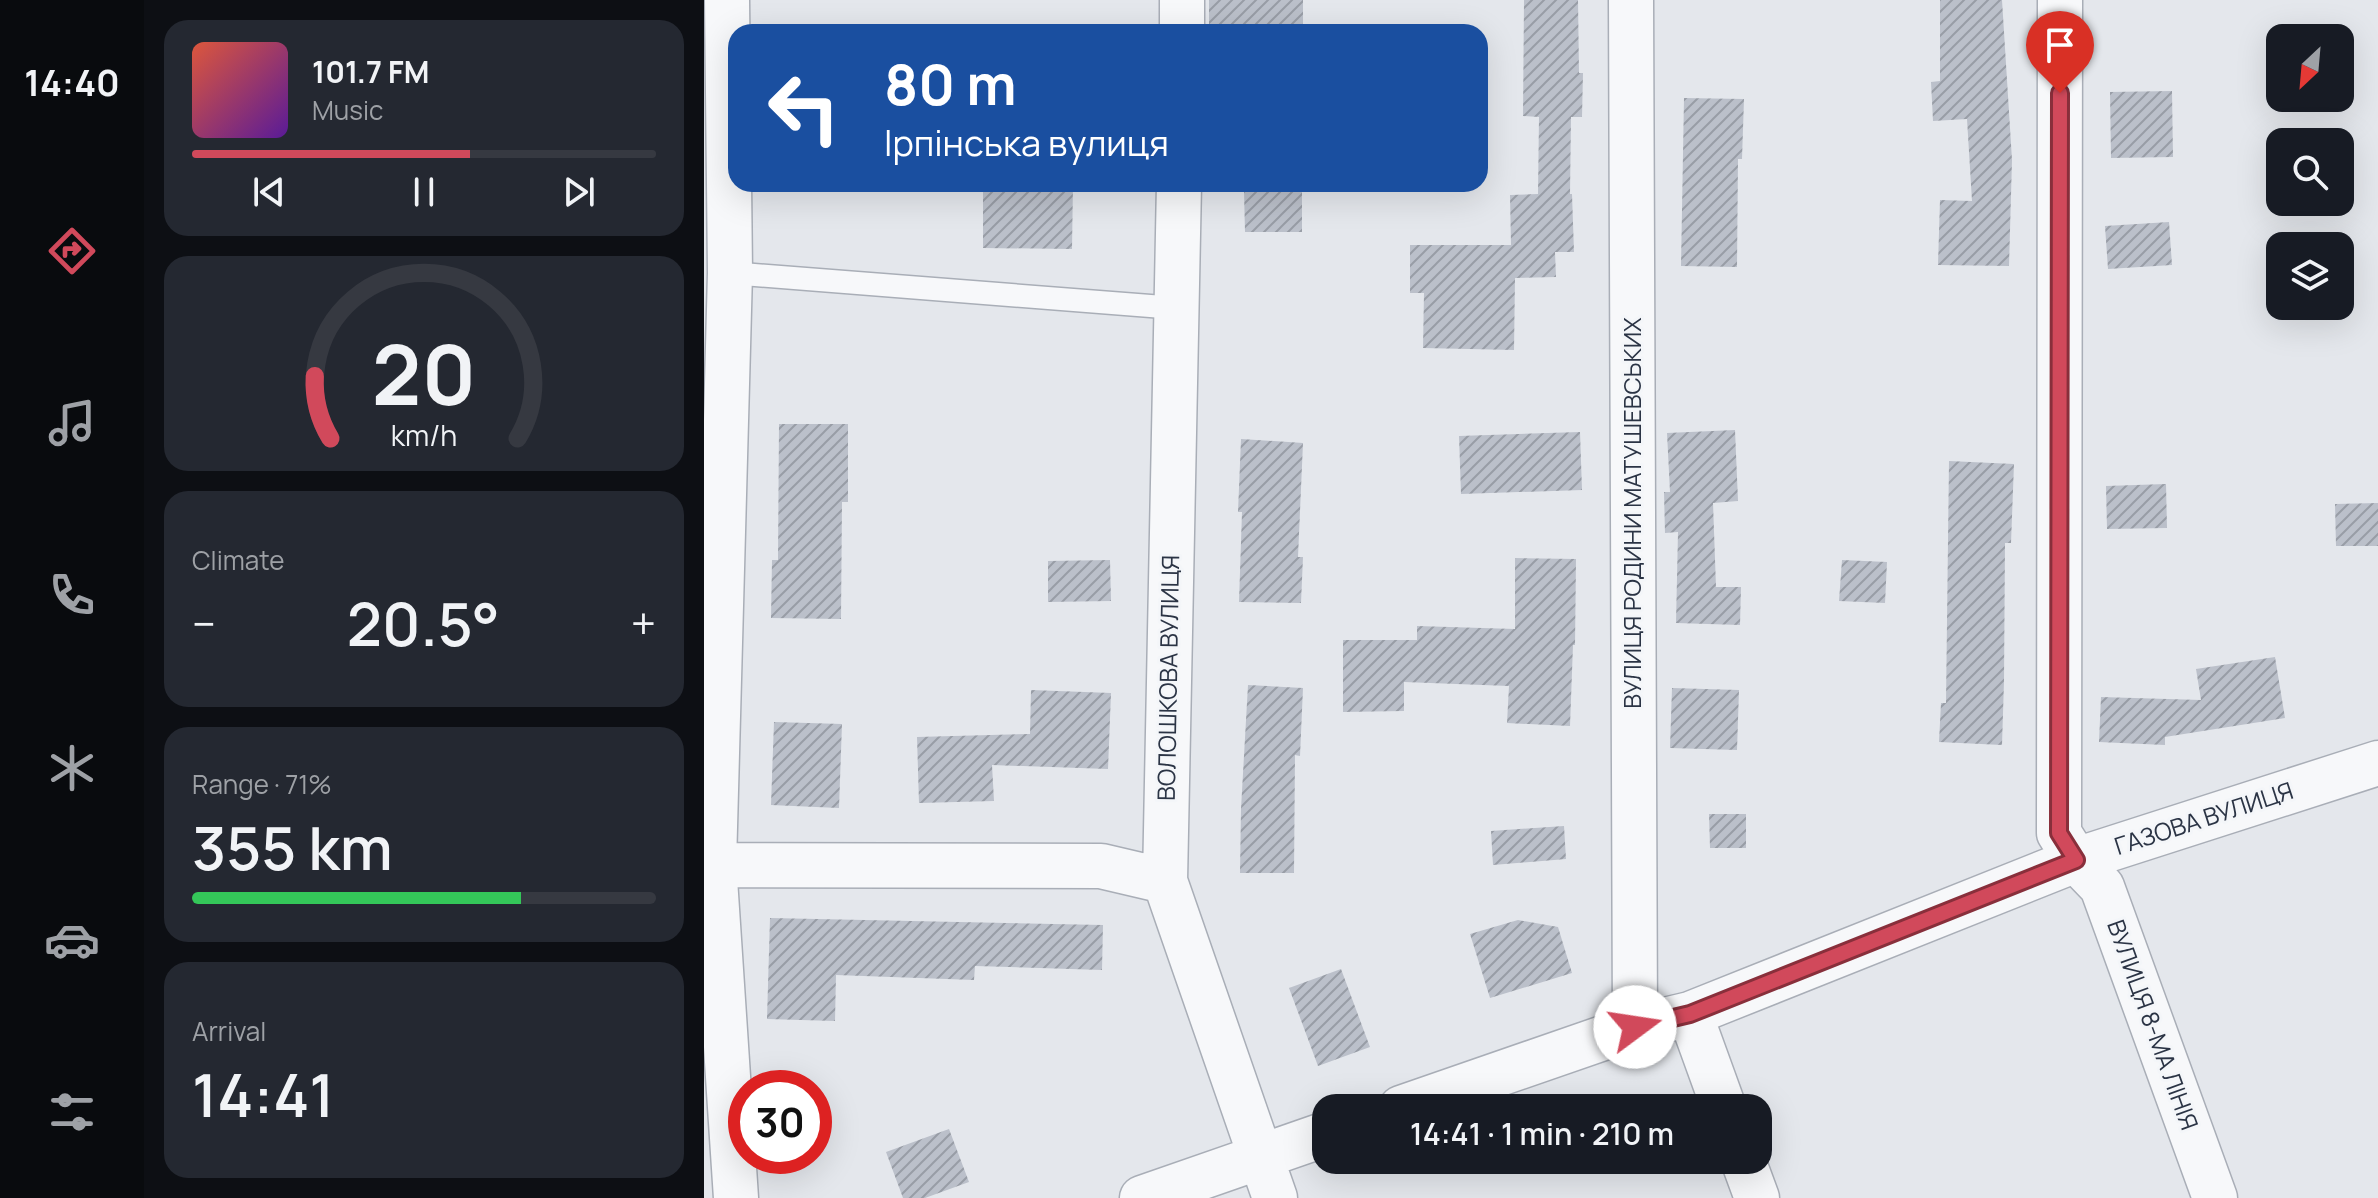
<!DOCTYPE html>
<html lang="en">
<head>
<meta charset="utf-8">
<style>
  :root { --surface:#171b24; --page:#242831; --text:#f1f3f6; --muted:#9ea1a6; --line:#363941; --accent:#d1495b }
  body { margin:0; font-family:Manrope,sans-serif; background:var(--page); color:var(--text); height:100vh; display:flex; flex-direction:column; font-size:30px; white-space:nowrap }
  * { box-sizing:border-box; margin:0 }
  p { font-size:26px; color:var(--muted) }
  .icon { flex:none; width:44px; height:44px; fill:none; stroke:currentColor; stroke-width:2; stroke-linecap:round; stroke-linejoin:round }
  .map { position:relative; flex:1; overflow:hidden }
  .sheet { display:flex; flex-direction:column; gap:20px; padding:20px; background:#0d0f14; width:560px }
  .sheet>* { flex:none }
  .hud { position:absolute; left:24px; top:24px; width:760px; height:168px; border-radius:24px; box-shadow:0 8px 32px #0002; background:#1a4fa0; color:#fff; overflow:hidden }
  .needle { width:52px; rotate:206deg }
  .controls { position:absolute; left:1562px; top:24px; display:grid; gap:16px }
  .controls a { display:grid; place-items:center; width:88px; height:88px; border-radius:16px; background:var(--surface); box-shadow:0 8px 32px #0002; font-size:40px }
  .speed { position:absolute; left:24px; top:1070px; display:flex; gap:16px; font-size:40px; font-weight:700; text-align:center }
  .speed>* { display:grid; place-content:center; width:104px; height:104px; border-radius:50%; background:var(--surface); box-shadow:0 8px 32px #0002; line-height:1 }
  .speed .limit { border:12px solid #d22; background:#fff; color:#111 }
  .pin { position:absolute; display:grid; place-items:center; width:68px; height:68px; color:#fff; margin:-82px -34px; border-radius:50% 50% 50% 0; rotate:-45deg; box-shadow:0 0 8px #0007 }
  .pin .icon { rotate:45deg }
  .me { position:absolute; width:88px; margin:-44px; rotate:76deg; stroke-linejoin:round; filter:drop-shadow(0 0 6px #0008) }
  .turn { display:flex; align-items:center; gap:28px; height:168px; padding:0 24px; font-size:36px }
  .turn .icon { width:104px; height:104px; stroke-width:2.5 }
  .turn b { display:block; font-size:56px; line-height:68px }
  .big { font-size:60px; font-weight:600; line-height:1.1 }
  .sheet .tile { flex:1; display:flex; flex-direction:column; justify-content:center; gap:12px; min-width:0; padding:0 28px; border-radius:24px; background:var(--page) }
  .sheet .dial { align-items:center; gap:0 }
  .dial svg { height:208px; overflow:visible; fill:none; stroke:var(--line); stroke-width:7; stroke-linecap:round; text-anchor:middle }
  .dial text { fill:var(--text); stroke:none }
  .song { display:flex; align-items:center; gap:24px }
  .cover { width:96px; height:96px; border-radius:12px; background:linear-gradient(135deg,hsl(10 70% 55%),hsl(270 70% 35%)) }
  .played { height:8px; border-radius:4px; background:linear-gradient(90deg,var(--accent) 60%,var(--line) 60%) }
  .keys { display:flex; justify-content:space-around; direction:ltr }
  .heat { display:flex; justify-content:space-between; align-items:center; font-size:44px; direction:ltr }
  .charge { height:12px; border-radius:6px; background:linear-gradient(90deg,#34c759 71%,var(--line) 0) }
  .trip { position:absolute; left:608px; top:1094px; width:460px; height:80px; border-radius:24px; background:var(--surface); box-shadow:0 8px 32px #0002; font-weight:600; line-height:80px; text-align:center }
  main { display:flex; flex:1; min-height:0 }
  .tab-bar { display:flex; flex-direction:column; width:144px; justify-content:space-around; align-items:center; background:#090b0e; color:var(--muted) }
  .tab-bar .icon { width:56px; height:56px }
  .tab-bar .current { color:var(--accent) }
  .tab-bar b { font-size:36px; color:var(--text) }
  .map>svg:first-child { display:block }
</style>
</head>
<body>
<main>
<nav class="tab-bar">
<b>14:40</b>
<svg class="icon current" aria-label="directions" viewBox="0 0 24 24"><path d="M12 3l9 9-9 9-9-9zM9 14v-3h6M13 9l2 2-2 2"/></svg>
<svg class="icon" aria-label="music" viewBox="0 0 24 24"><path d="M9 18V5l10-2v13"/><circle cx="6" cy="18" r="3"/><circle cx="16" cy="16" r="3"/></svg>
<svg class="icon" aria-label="phone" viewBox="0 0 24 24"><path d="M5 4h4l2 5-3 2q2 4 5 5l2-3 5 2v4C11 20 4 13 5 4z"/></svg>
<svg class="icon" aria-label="climate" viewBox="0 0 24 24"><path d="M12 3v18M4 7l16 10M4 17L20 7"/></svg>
<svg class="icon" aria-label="car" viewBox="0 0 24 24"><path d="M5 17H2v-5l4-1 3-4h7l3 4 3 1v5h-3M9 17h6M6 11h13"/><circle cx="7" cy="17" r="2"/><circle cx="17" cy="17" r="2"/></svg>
<svg class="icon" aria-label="filters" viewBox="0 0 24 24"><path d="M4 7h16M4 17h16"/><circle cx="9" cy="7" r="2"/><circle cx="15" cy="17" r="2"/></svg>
</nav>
<section class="sheet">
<div class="tile">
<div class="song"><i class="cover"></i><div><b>101.7 FM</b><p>Music</p></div></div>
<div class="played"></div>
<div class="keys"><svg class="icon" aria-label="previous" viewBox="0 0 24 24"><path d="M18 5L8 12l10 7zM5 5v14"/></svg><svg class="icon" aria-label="pause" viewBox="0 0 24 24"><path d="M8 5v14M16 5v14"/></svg><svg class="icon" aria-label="next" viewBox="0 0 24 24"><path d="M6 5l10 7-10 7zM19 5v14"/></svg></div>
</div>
<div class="tile dial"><svg viewBox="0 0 100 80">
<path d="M14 69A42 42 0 1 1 86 69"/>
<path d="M14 69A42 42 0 0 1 8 45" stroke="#d1495b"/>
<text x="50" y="56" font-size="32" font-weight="700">20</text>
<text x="50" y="72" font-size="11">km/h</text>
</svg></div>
<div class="tile"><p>Climate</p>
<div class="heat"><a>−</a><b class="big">20.5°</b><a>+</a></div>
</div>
<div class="tile"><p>Range · 71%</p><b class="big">355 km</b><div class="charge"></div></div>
<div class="tile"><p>Arrival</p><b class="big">14:41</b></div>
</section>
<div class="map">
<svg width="1674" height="1198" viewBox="0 0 1674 1198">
  <defs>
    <pattern id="building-hatch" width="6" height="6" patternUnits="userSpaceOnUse" patternTransform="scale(2)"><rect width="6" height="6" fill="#bbc0ca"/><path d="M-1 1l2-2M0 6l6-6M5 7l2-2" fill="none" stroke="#989da6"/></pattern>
  </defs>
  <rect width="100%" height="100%" fill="#e4e7ec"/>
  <path fill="url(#building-hatch)" d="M505 0H599V31L505 29Z
    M820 0H874L875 73H879L878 117H867L866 194H868L870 252H851L852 277 811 278 810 350 719 348 720 293H706V245H807L806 195 834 194 835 117 819 116Z
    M1236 0H1298L1308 160 1305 266 1234 265 1236 200 1268 201 1263 119 1229 121 1227 82 1236 81Z
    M1468 91 1469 157 1407 158 1406 92Z
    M980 98 1040 99 1038 159H1034L1033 267 977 266Z
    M279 184H369L368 249 279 248Z
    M540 191H598V232H541Z
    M1465 222 1468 265 1404 269 1401 226Z
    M75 424H144V502H138L137 619 67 618 68 560H74Z
    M1031 430 1034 501 1009 503 1012 587H1037L1036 625 972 623 974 532 961 533 960 492H966L963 433Z
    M876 432 878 490 757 494 755 436Z
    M537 439 599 443 594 557H599L597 603 535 602 538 512H534Z
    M1245 461 1310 464 1307 543H1301L1300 681 1298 745 1235 742 1237 703H1242Z
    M1462 484 1463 528 1403 529 1402 486Z
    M1674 503V546H1632L1631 504Z
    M811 558 872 559 871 645H869L866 726 803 723 805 686 700 682V711L639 712V640H713V626L811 629Z
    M406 560 407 601 344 602V561Z
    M1138 560 1183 562 1181 603 1135 601Z
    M1571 657 1581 718 1461 737V745L1395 742 1397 697 1497 700 1492 669Z
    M544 685 599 688 596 756 591 755 590 873H536L537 809Z
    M968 688 1035 690 1033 750 966 748Z
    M327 690 407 693 404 769 288 765 290 801 215 803 213 737 326 734Z
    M70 722 138 724 135 808 67 805Z
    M1005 814H1042V848H1006Z
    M860 826 862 859 789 865 787 831Z
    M66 918 399 925 398 970 271 966 270 980 132 975 131 1021 63 1019Z
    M814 920 854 927 868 973 786 998 766 934Z
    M637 969 666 1047 614 1066 585 988Z
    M245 1129 265 1182 221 1198H199L182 1152Z"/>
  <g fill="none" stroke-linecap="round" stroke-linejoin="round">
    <g stroke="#a9aeb7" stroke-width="25">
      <path id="lane" d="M26 273 472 308"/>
    </g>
    <g stroke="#a9aeb7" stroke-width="47">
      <path id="street" d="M23 0 26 273 10 864 32 1198
        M927 0 931 1027
        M1356 0 1355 833 1372 860 1398 887 1511 1198
        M478 32V0
        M475 184 461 881 571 1198
        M0 865 397 866 461 881
        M986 1014 1020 1108
        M697 1108 931 1027 986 1014 1372 860 1674 763
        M1039 1160 1053 1198
        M438 1198 622 1134"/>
    </g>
    <use href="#lane" stroke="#f7f8fa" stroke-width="22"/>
    <use href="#street" stroke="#f7f8fa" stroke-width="44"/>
  </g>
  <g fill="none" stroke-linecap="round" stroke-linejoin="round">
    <g stroke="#882f3b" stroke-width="20">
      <path id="route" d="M931 1027 986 1014 1372 860 1355 833 1356 93"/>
    </g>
    <use href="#route" stroke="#d1495b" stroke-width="14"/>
  </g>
  <g text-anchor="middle" stroke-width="6" stroke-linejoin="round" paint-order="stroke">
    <g font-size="24" fill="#2b3445" stroke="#f4f6f9">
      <text transform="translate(929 513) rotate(-90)" y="8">ВУЛИЦЯ РОДИНИ МАТУШЕВСЬКИХ</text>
      <text transform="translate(465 678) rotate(-89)" y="8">ВОЛОШКОВА ВУЛИЦЯ</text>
      <text transform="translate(1500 819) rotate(-18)" y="8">ГАЗОВА ВУЛИЦЯ</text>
      <text transform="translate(1448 1025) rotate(70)" y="8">ВУЛИЦЯ 8-МА ЛІНІЯ</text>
    </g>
  </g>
</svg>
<div class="controls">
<a><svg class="needle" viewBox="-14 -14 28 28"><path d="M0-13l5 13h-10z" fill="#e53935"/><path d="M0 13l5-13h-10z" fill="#9ea1a6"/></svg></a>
<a><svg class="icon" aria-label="search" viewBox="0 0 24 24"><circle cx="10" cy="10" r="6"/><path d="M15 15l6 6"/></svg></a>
<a><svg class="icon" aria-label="layers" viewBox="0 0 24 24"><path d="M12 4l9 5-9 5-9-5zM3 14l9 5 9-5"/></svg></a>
</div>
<div class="speed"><div class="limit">30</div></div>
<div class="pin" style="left:1356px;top:93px;background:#d93025"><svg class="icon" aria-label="arrive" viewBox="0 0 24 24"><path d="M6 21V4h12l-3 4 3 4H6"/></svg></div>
<svg class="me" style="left:931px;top:1027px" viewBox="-20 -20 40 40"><circle r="19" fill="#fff"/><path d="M0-13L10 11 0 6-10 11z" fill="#d1495b"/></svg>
<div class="trip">14:41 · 1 min · 210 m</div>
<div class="hud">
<div class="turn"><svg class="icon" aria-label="left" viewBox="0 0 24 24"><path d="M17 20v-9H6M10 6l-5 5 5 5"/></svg><div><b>80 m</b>Ірпінська вулиця</div></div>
</div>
</div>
</main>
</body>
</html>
